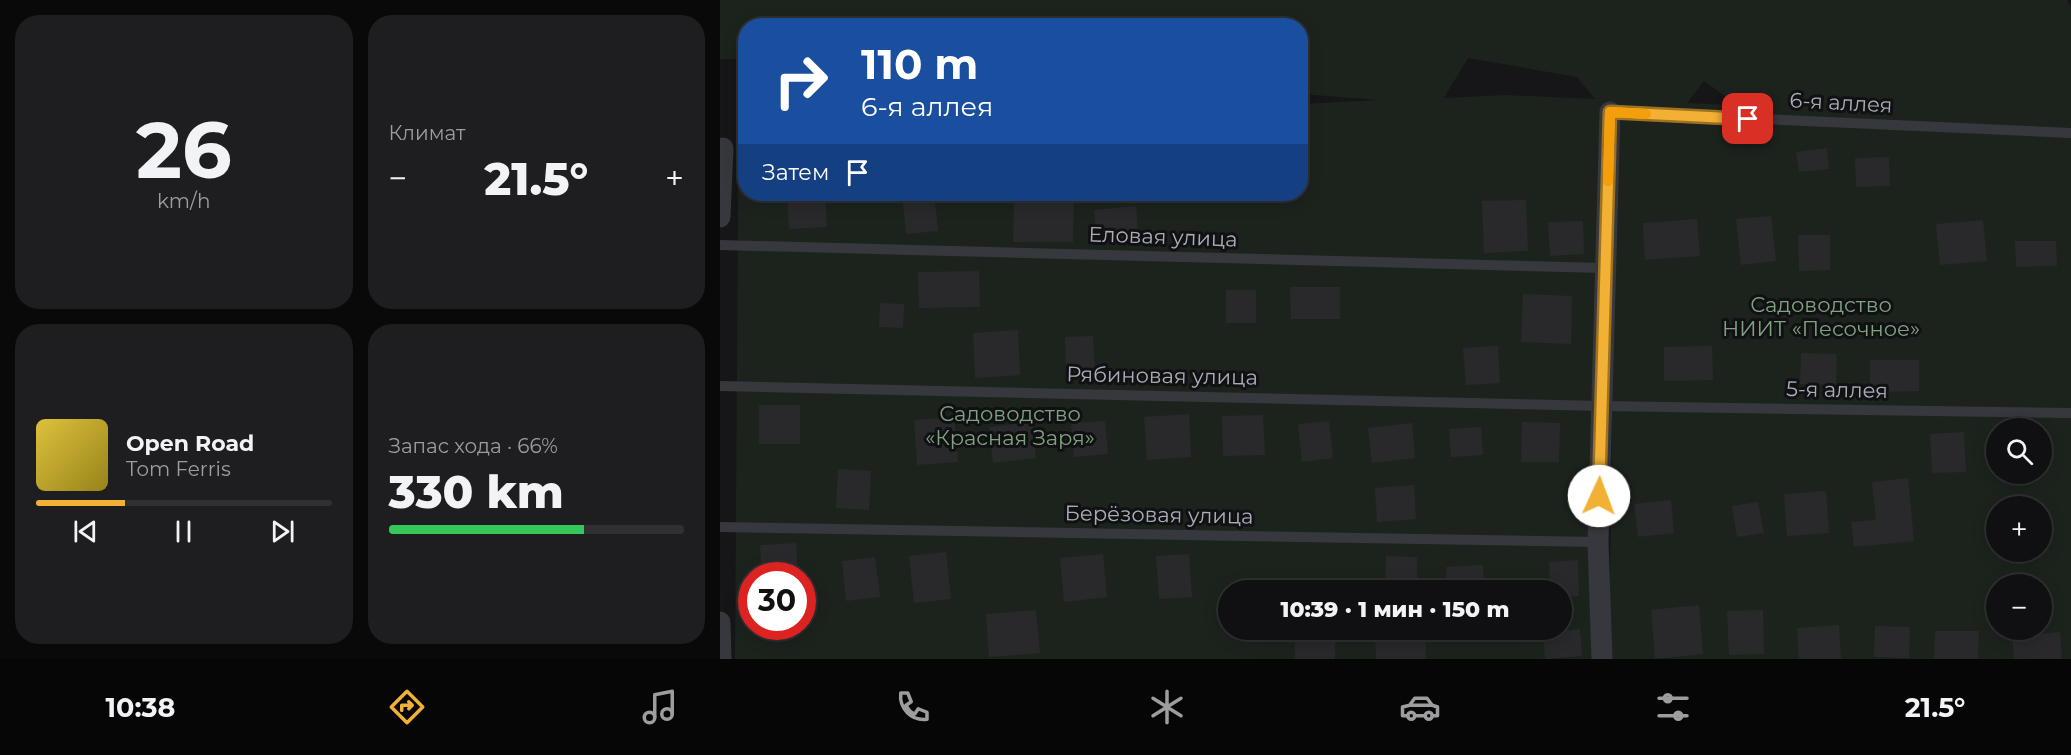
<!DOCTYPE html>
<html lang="ru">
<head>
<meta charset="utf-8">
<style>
  :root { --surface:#101012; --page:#1e1e20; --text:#f1f3f6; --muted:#9c9d9f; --line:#303032; --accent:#f2b134 }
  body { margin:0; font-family:Montserrat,sans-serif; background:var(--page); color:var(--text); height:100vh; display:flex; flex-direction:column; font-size:22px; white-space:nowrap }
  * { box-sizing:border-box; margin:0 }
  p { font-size:20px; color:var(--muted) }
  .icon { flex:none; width:33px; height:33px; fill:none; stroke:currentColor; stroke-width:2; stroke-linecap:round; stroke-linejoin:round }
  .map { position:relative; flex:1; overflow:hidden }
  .side { display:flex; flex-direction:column; gap:15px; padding:15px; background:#09090a; width:720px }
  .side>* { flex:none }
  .hud { position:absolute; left:18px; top:18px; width:570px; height:183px; border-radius:24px; box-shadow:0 3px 15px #0003,0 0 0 2px var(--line); background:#1a4fa0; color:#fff; overflow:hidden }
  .buttons { position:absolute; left:1266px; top:418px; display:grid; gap:12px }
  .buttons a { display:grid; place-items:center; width:66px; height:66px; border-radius:50%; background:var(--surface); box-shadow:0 3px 15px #0003,0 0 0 2px var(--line); font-size:30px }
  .speed { position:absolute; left:18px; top:562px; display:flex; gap:12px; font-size:30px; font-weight:700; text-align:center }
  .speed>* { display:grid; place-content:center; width:78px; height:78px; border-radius:50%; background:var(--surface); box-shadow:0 3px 15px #0003,0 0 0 2px var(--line); line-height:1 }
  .speed .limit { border:9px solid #d22; background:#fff; color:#111 }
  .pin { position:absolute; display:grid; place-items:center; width:51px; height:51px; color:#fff; margin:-26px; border-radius:12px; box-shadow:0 3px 9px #0006 }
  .me { position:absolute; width:66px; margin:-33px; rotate:2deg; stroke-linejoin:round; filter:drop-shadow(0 0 4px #0008) }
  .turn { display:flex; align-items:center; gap:21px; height:126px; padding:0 24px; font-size:27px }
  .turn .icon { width:78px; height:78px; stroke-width:2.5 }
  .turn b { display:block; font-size:42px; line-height:51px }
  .then { display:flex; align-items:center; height:57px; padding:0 24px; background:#0003; gap:12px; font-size:22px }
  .big { font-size:45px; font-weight:800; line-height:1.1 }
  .side .card { flex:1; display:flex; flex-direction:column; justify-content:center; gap:9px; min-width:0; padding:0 21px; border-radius:24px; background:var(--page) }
  .side .dial { align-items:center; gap:0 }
  .dial b { font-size:78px; line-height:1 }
  .song { display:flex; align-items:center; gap:18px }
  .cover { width:72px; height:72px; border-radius:9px; background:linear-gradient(135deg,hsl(50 70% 55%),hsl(50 70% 35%)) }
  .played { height:6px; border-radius:3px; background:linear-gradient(90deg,var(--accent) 30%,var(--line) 30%) }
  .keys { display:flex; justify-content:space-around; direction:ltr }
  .heat { display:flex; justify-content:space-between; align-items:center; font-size:33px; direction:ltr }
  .charge { height:9px; border-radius:4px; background:linear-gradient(90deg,#34c759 66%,var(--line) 0) }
  .side .tiles { flex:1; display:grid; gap:15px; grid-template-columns:repeat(2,1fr) }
  .trip { position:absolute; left:498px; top:580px; width:354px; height:60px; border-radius:30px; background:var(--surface); box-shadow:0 3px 15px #0003,0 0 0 2px var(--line); font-weight:800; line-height:60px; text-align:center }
  .menu { display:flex; height:96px; justify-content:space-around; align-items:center; background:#060607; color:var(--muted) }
  .menu .icon { width:42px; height:42px }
  .menu .selected { color:var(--accent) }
  .menu b { font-size:27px; color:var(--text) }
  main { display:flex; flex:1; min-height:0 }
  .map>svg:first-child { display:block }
</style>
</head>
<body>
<main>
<section class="side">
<div class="tiles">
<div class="card dial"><b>26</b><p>km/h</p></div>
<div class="card"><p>Климат</p>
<div class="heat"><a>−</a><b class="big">21.5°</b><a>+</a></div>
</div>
<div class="card">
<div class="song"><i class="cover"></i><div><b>Open Road</b><p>Tom Ferris</p></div></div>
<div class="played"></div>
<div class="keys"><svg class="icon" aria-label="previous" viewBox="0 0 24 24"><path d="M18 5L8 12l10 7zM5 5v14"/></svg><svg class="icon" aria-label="pause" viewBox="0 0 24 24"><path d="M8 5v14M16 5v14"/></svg><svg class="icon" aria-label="next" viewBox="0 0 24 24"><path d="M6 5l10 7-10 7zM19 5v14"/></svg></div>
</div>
<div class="card"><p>Запас хода · 66%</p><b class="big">330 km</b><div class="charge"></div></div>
</div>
</section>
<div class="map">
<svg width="1351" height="659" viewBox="0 0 1351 659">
  <rect width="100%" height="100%" fill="#161618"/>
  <path fill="#1c231d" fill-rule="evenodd" d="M0 0H1347L1351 9V659H889L896 113 875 659H15L19 79H25L26 194H580L581 104 659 100 581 94 580 26H26L25 59H0ZM748 58 857 77 875 99 785 95 724 98ZM984 81 1016 104V105L967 103ZM1276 429H1322V474H1276ZM1276 507H1322V552H1276ZM32 576H82V627H32ZM1276 585H1322V630H1276ZM508 591H842V630H508Z"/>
  <path fill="#29292c" d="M1107 148 1109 169 1079 172 1076 152Z
    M1169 157 1170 186 1136 187 1135 158Z
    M67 194H105L107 227 69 229Z
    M182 194H214L218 231 186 234Z
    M294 194H354L353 242H293Z
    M806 200 808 251 764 253 762 201Z
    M416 206 419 241 377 244 374 210Z
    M1051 216 1056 261 1021 265 1016 219Z
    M977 219 980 256 925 260 923 223Z
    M1263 220 1267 261 1220 265 1216 224Z
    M863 221 864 254 830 256 828 222Z
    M1078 235H1110V270L1079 271Z
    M1295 241H1336L1337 266 1296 267Z
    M259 271 260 307 199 308 198 272Z
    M570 287H620V319H571Z
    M506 290H536V323H506Z
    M803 294 852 296 851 344 801 342Z
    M160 303 184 304 183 328 159 327Z
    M298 330 300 375 255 378 253 333Z
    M373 336 375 372 346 373 345 337Z
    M778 346 780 383 746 385 743 348Z
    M992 346 993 380 944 381V347Z
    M1081 353 1117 354 1116 385 1080 384Z
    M1150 360H1199V391L1150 392Z
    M39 405H80V444H39Z
    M469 414 471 457 427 460 424 417Z
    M543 415 545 455 503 456 502 416Z
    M234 417 238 462 197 465 194 420Z
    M385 421 388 454 354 457 351 423Z
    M609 421 613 458 582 462 578 424Z
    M312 422 316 458 273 463 269 427Z
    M802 422 840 423 839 462H801Z
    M692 423 695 458 652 463 648 428Z
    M761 427 763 455 731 457 729 429Z
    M1244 432 1246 472 1212 473 1210 434Z
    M118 469 151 471 149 510 116 508Z
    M1188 478 1194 541 1134 547 1131 522 1156 520 1152 482Z
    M694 485 696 519 657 522 655 488Z
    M1106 491 1109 533 1067 536 1064 494Z
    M951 500 954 533 918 537 914 504Z
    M1038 502 1044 533 1017 537 1012 506Z
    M1324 502 1326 538H1322V507H1291L1290 503Z
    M76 543 78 576H42L40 545Z
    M226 552 231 599 194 603 189 556Z
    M383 554 387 597 344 602 340 558Z
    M469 554 472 597 439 599 436 556Z
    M666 556 697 557V591H665Z
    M155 557 160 597 126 601 122 561Z
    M858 560 859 596 842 597V591H830L829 562Z
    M763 565 764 591H727L726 567Z
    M979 605 983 654 935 659 931 610Z
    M316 610 320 653 269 657 266 614Z
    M1043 610 1044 654 1009 655 1007 611Z
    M1119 625 1121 659H1079L1077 628Z
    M1155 626 1190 627 1189 658 1154 657Z
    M860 629 862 656 825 659 823 632Z
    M575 630H615V659H575Z
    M705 630 706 659H656L655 632Z
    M1215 631H1259L1258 659H1214Z
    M1340 632 1342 659H1294L1292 636Z"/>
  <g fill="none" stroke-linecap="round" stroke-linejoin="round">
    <path stroke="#37383d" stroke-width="10" d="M890 112 1351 133
      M0 245 885 268
      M0 386 882 406 1351 413
      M0 527 878 542"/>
    <path stroke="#37383d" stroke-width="21" d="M0 217 3 148
      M0 622 1 659
      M882 659 878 542 890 112"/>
  </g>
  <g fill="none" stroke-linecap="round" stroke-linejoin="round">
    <g stroke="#9d7322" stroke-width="15">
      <path id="route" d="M879 496 890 112 1028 119"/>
    </g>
    <use href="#route" stroke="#f2b134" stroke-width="10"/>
    <path stroke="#f59e0b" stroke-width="10" d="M888 181 890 112 926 114"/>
  </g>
  <g text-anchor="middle" stroke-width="6" stroke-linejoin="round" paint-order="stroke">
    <g font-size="21" fill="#a8adb8" stroke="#111113">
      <text transform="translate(1121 103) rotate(3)" y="7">6-я аллея</text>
      <text transform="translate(443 237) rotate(2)" y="7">Еловая улица</text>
      <text transform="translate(442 376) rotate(1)" y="7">Рябиновая улица</text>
      <text transform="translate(1117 390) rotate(1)" y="7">5-я аллея</text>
      <text transform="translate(439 515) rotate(1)" y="7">Берёзовая улица</text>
    </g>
    <g font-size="21" fill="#7fa381" stroke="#111113">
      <text x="1101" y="312">Садоводство<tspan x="1101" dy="24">НИИТ «Песочное»</tspan></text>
      <text x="290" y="421">Садоводство<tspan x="290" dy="24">«Красная Заря»</tspan></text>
    </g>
  </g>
</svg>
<div class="buttons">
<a><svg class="icon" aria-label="search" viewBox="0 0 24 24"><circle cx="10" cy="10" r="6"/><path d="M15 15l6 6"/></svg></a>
<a>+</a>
<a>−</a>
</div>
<div class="speed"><div class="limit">30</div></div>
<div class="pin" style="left:1028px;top:119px;background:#d93025"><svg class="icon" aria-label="arrive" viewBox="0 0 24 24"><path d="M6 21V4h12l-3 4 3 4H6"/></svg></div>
<svg class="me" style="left:879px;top:496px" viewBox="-20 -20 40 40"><circle r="19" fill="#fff"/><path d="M0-13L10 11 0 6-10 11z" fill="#f2b134"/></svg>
<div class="trip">10:39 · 1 мин · 150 m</div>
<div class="hud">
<div class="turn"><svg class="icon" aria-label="right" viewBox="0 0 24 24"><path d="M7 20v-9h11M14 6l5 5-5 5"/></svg><div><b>110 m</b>6-я аллея</div></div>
<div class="then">Затем<svg class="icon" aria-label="arrive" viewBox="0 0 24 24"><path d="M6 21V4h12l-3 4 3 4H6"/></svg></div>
</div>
</div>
</main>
<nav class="menu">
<b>10:38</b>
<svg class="icon selected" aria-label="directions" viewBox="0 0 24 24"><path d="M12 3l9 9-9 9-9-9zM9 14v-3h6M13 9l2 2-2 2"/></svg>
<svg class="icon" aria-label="music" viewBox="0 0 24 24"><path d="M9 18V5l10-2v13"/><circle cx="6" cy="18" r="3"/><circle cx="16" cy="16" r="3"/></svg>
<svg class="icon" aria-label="phone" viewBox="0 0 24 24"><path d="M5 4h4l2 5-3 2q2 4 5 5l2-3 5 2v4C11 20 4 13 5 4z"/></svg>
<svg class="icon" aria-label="climate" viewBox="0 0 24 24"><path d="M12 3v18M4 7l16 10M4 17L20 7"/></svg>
<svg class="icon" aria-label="car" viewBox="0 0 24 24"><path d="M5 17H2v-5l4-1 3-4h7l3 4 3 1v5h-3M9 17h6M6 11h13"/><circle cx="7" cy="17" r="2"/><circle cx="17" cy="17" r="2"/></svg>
<svg class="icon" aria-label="filters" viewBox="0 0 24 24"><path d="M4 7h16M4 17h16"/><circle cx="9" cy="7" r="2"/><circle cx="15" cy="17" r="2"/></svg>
<b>21.5°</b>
</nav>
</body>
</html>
